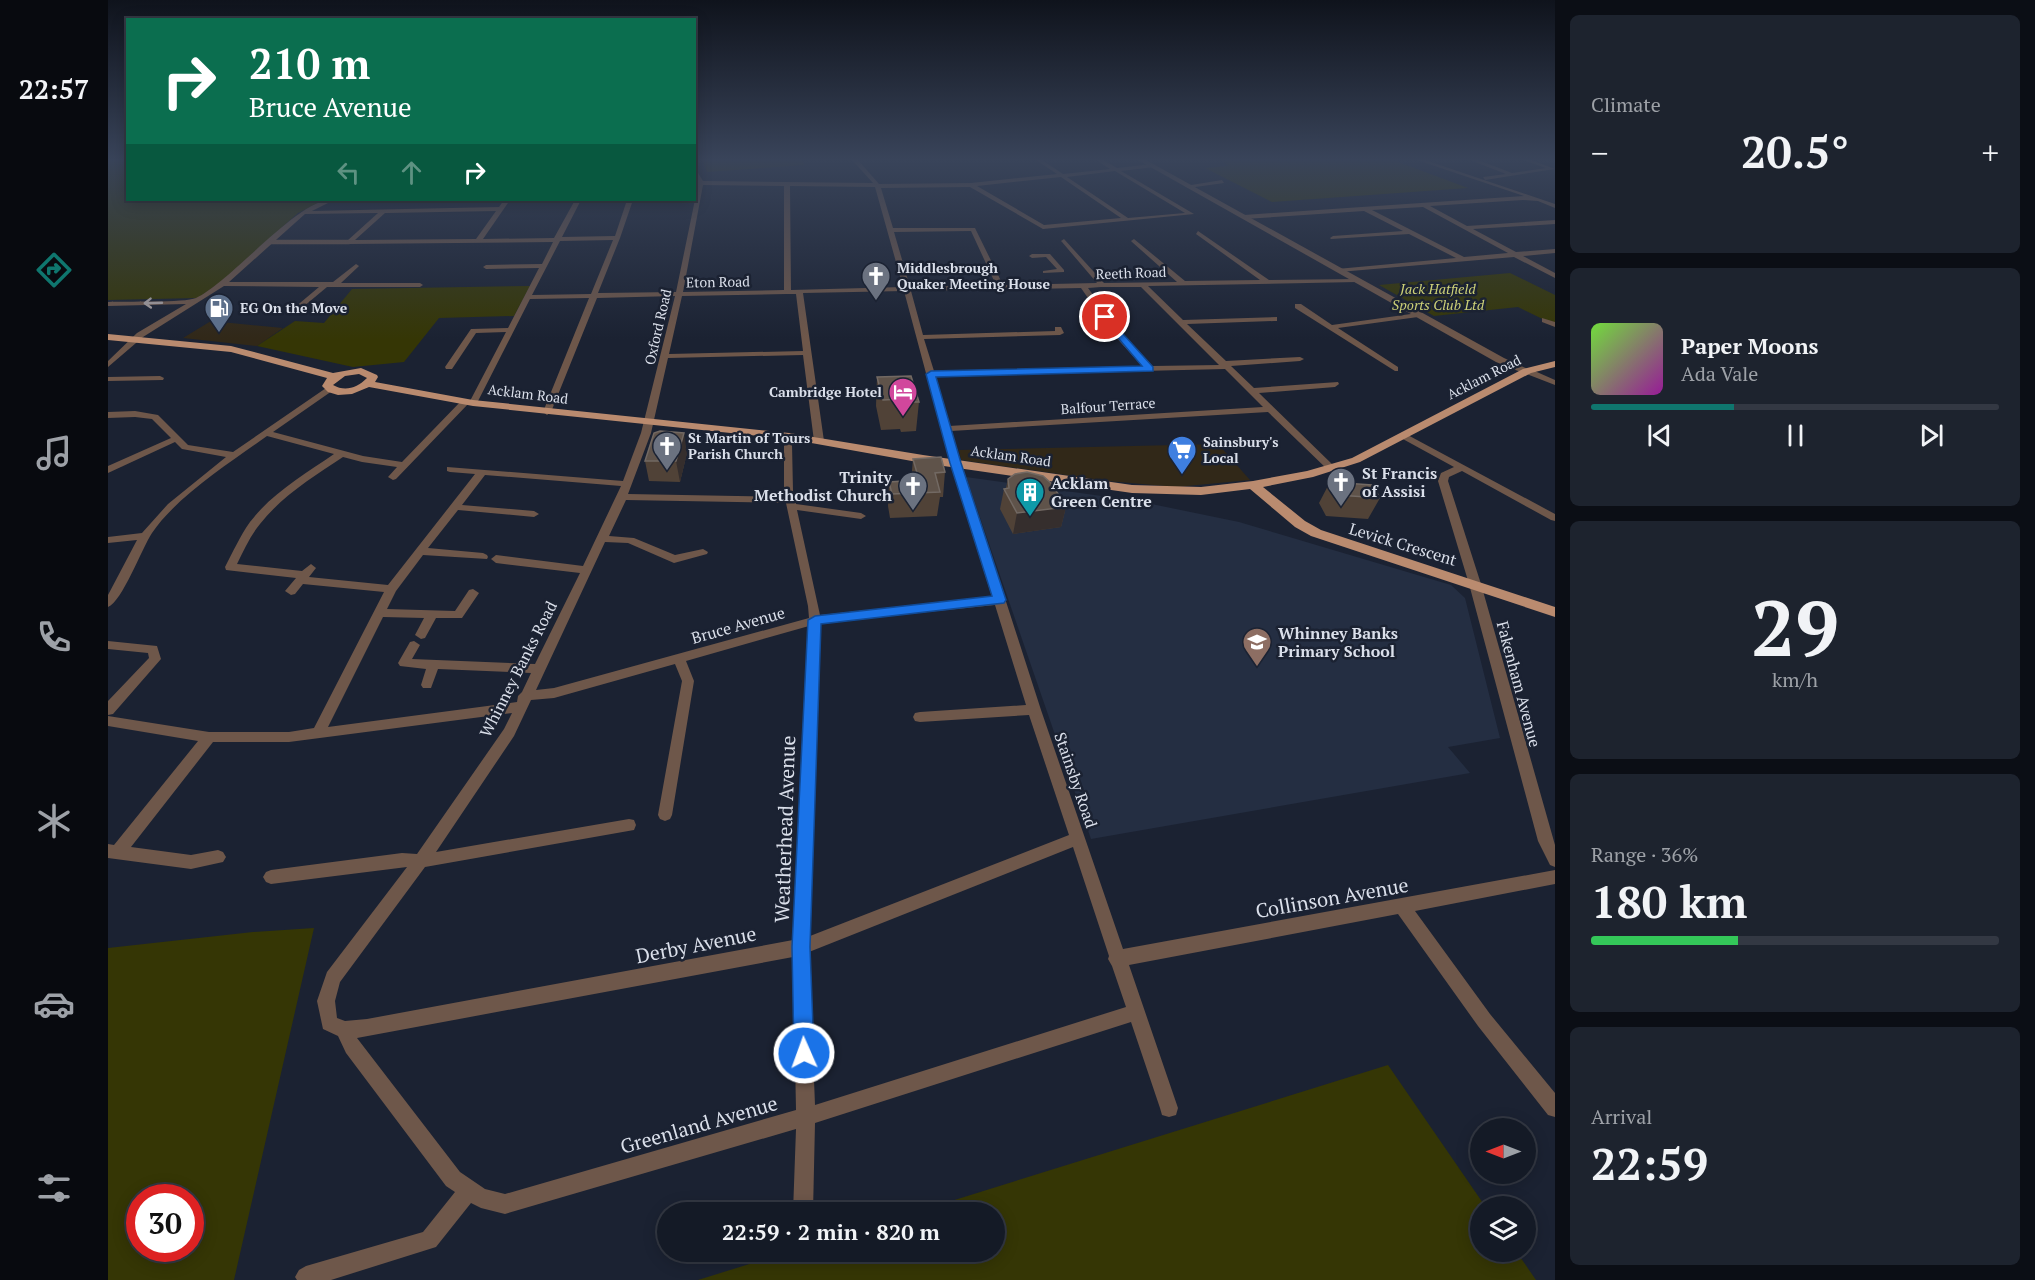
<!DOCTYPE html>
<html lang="en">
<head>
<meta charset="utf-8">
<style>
  :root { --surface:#141a26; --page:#1d232e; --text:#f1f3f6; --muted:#9da1a7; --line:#333843; --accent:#0f766e }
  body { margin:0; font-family:"PT Serif",serif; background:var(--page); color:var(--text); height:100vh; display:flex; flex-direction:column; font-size:22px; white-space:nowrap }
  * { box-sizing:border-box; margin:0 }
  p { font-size:20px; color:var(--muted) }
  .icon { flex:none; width:33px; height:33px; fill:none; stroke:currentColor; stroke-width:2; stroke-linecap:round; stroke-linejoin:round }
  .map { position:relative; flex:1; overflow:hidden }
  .side { display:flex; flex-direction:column; gap:15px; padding:15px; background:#0b0e15; width:480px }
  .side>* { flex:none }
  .guide { position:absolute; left:18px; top:18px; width:570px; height:183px; border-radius:0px; box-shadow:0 3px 15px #0003,0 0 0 2px var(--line); background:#0b6e4f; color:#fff; overflow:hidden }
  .needle { width:39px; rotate:270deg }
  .tools { position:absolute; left:1362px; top:1118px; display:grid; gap:12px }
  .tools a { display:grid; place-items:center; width:66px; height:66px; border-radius:50%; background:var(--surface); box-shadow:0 3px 15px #0003,0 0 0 2px var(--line); font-size:30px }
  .speed { position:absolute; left:18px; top:1184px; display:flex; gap:12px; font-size:30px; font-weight:700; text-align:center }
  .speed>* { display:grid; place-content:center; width:78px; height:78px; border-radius:50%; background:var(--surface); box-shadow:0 3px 15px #0003,0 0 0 2px var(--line); line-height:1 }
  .speed .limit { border:9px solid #d22; background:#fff; color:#111 }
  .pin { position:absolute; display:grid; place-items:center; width:51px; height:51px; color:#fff; margin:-26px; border:3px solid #fff; border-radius:50%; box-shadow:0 2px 6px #0007 }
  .me { position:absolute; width:66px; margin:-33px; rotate:358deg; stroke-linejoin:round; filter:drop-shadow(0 0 4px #0008) }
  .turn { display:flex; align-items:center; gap:21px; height:126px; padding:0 24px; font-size:27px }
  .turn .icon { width:78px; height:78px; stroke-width:2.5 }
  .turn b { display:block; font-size:42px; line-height:51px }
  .lanes { display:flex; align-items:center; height:57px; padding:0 24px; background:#0003; justify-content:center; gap:30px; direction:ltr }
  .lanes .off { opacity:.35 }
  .big { font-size:45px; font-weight:700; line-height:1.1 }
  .side .widget { flex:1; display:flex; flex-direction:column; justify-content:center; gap:9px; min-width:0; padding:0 21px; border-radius:9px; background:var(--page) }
  .side .dial { align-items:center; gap:0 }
  .dial b { font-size:78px; line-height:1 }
  .song { display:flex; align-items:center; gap:18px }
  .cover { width:72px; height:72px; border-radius:9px; background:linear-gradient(135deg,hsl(100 70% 55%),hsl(300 70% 35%)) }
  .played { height:6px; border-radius:3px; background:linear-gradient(90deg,var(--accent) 35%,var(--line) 35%) }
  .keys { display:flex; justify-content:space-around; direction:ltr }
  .heat { display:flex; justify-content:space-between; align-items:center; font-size:33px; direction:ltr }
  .charge { height:9px; border-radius:4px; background:linear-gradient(90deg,#34c759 36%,var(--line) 0) }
  .trip { position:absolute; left:549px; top:1202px; width:348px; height:60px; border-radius:30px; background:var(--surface); box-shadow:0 3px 15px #0003,0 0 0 2px var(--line); font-weight:700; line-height:60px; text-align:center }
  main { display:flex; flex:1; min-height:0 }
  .tabs { display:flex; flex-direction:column; width:108px; justify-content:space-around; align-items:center; background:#080a0f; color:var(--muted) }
  .tabs .icon { width:42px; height:42px }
  .tabs .on { color:var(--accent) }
  .tabs b { font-size:27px; color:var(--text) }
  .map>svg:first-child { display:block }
</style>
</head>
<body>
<main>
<nav class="tabs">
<b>22:57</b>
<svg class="icon on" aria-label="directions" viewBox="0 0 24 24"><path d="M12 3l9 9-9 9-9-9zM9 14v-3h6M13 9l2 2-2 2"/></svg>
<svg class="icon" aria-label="music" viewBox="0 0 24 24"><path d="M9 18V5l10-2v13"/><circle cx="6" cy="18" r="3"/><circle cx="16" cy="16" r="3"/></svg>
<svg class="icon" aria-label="phone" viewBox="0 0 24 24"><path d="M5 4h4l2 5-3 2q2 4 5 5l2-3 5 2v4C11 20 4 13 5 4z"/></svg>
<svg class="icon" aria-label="climate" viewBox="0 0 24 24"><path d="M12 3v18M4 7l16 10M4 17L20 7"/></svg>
<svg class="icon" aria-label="car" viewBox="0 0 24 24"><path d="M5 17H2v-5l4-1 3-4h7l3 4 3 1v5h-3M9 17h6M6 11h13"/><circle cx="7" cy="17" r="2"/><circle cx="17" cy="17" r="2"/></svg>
<svg class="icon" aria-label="filters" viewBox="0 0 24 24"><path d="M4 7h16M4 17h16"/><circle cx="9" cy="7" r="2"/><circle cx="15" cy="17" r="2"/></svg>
</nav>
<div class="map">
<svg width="1447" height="1280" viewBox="0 0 1447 1280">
  <rect width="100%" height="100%" fill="#1b2232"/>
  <path fill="#312818" d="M103 321 175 328 149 346 75 338Z
    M1110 444 1142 480 1068 487 1000 481 853 460 851 450Z"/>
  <path fill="#242e42" d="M858 477 1029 501 1131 522 1343 585 1357 598 1392 738 1340 747 1362 773 983 839Z"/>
  <path fill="#353605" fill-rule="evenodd" d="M0 160H19L20 200H217L190 213 114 281 90 298 0 300Z
    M594 160H693L697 165 599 172Z
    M1114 160H1285L1360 188 1164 202 1097 168 1120 166Z
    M1402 273 1447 295V325L1410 307 1326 316 1271 285Z
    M422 286 406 316 331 318 296 362 245 367 149 346 187 321 216 323 244 289Z
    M206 928 126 1280H0V948L145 932ZM32 1197H82V1248H32Z
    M1280 1065 1377 1206H1372V1251H1408L1428 1280H590L683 1251H886V1212H808Z"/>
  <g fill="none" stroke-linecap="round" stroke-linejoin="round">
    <path stroke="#6e574a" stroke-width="4.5" d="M163 242H241"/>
    <path fill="#6e574a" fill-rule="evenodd" d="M744 160H750L771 184 863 183 949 174 928 160H934L955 174 1002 169 988 160H995L1009 168 1044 164 1046 167 1013 171 1086 214 935 229 862 187 773 188 785 228H867L895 285 989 283 954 242 953 241 956 239 996 283 1069 282 1024 242 1023 241 1026 239 1077 281 1152 280 1088 234 1090 231 1161 280 1251 279V281L1249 282 1040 286 1075 320 1169 317V321H1166L1079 324 1118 361 1192 357 1196 359 1192 361 1123 366 1146 388 1230 382 1231 384 1227 387 1151 393 1226 466V470H1220L1160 412 843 431 933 710 1015 949 1447 870V884L1307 911 1382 1014 1447 1093V1117L1440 1115 1370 1026 1290 914 1021 965 1070 1108 1068 1115 1061 1117 1054 1115 1052 1108 1023 1022 707 1123 705 1212H685L688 1129 397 1214 373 1208 363 1203 328 1247 223 1280H189L187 1277 191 1270 198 1266 315 1232 347 1192 338 1186 238 1053 230 1036 215 1029 209 1001 219 972 299 867 163 884 158 882 155 877 158 872 163 870 294 853 309 854 396 729 404 713 181 742H105L23 847 83 855 110 850 115 852 118 857 115 862 83 869 0 858V844L6 845 90 741 0 726V716L101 732H181L206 728 276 592 195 584 187 594 183 595 177 591 188 578 118 570 117 567C125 552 132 536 142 522 164 493 197 474 226 454L159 436C123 462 69 496 44 533 34 548 14 602 0 607V595L29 540 0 543V537L34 533 60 504 118 457 74 449 67 442 0 473V466L63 438 44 419 27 417 0 418V412L27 411 50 415 80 445 125 452 221 386 225 389 224 391 165 432 255 456 294 462 355 399 362 401 398 332 368 333 344 369H338L337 367 363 329 400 328 431 268 378 269 375 267 378 265 434 264 445 242 241 244 238 242 239 241 270 213 197 214 121 282H225L248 264 251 266 250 267 233 283H312L315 285 312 287H219L189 312 185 310 186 308 211 287 116 286 35 337 0 367V361L29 333 78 304 0 306V302C16 301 77 303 88 298 124 281 192 196 226 200L204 211 391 207 396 200H402L375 239 446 238 467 200H473L454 237 507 236 519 200H525L512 238 490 293 568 292 590 185H586V181H590L586 174V166L595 181 765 183ZM1007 171 1077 213 1020 218 959 177ZM953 177 1013 218 936 225 869 186ZM595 185 676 186V290L575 292ZM682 186 767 187 795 287 683 290ZM388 211 368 239 247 240 277 213ZM863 231 888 285 802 287 786 232ZM505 240 483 294 424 295 452 241ZM993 287H1033L1111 365 1044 366 1011 330 980 288ZM973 288 1005 334 1035 367 826 371 816 339 952 335 956 333 953 327H947V331L815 335 803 291ZM796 291 842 463 884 597 712 615 689 510 753 519 758 516 753 513 688 504 685 491 684 444H678L676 446V497L520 494 543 433 560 358 695 355 706 441 708 443H714L716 441 695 293ZM678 294H688L695 351 561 354 574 296ZM567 296 533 433 515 481 339 467V471L342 472 367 474 280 585 201 577 208 568 203 564 194 571 129 564C136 550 142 536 152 524 174 496 206 476 235 457L254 462 289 467 280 477 285 480 288 479 361 403 368 405 422 299 481 298 435 412 439 415 443 412 489 298ZM1117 369 1155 407 841 426 827 376ZM377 475 513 486 475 566 388 555 383 559 388 563 472 573 427 664 304 659 312 645 306 641 302 642 290 663 292 666 318 669 313 685 315 688H323L330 669 423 673 414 692 410 696 409 702 220 727 275 617 316 618 307 635 313 639 317 638 328 618H354L371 593 365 589 361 590 347 611 279 609 288 591 315 555 379 559 380 557 379 555 375 553 320 548 350 510 426 517 431 514 426 511 354 505ZM518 500 678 503 700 606 701 618 446 688 428 690 497 542 520 543 566 563 599 554 600 552 595 549 567 555 526 538 501 536ZM887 605 918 705 812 712 807 713 805 717 807 721 812 722 921 715 961 835 702 936 713 623ZM701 626 685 940 259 1019 237 1021 229 1018 227 1001 232 982 317 867 526 830 528 825 526 820 521 819 328 852 406 736 423 700 446 698 567 664 574 681 550 815 552 819 557 821 562 819 564 815 586 681 578 661ZM965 847 1001 956 1000 959 1004 966 1018 1007 707 1105 701 952ZM685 957 688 1110 397 1194 377 1189 352 1172 249 1038Z
      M1309 160H1317L1447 204V208L1430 201 1415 200 1322 206 1359 226 1447 220V224L1365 229 1408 252 1447 249V253L1415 256 1447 273V278L1406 257 1231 272 1228 270 1229 269 1348 258 1301 234 1223 239 1222 238 1225 236 1295 231 1256 211 1136 219 1133 217 1136 215 1416 196ZM1315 207 1400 253 1356 257 1264 210Z
      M1362 160H1370L1404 173 1438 168 1415 160H1423L1447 169 1377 180 1375 177 1398 174Z
      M1114 180 1116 183 1080 188 1077 186Z
      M942 254 956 270V272L935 273V271L949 269 938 257 924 258 921 256 924 254Z
      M1187 304H1193L1224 325 1310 313 1314 315 1310 317 1230 328 1290 367V371H1287L1187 308Z
      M1434 318 1447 322V327L1434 322Z
      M1416 369H1422L1447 380V385L1416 373Z
      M52 376 56 378 55 380 0 381V377Z
      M1296 433 1447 514V521L1443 520 1354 471 1341 477 1340 481 1373 584 1447 845V867L1442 865 1430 841 1361 584 1330 481 1333 473 1346 467 1293 438 1291 436Z
      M0 641 49 646 53 659 5 714 0 715V701L41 658 40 653 0 649Z"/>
    <path fill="#6e574a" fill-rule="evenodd" d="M1030 160H1038L1396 358 1424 371 1415 373 1388 362Z"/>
    <path fill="#ba8b6f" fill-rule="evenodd" d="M0 334 123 346 225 373 253 368 269 375 270 377 267 382 365 400 681 433 815 455 1024 485 1093 487 1145 481 1199 471 1244 458 1415 369 1447 361V367L1423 373 1252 462 1205 477 1155 487 1197 521 1213 530 1447 607V617L1203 536 1187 527 1142 489 1093 495 1024 493 815 463 681 439 365 406 261 387 244 394 230 395 220 392 214 386 219 378 123 352 0 340ZM251 374 259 378C249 388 237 392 225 385L237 376Z"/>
  </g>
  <path fill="#504237" d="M769 377 811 402 808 431 793 432 792 429 773 430 768 406Z
    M579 453 572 482 541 481 537 461Z
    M805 459 837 472 835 497H832L829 516 782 518 780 506 781 482 803 481Z
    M900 479 958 507 953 527 905 534 892 509 896 489 898 488Z
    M1222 482 1272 498 1260 519 1218 516 1211 503Z"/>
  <path fill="#352e2d" d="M576 433 579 453 572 482 568 461Z
    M958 507 953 527 905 534 909 513Z"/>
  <path fill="#5f534a" stroke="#726963" stroke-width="1.5" d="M803 376 811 402H795L794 399 775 400 769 377Z
    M552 431 576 433 568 461H537L546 433Z
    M833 457 837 472 827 473 832 492 784 494 781 482 811 480 805 459Z
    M919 472 935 476 944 484 958 507 909 513 896 489 901 488 900 479 907 474Z
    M1222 482 1264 485 1272 498 1229 495Z"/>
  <defs><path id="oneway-shaft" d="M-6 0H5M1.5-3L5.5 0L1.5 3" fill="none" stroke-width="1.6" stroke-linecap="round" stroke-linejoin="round" transform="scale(1.5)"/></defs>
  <use stroke="#a9a2a2" href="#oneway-shaft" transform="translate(45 303) rotate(178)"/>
  <linearGradient id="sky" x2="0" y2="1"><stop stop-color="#0f131c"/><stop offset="0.47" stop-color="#39445a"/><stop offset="1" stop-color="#39445a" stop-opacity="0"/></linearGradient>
  <rect width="1447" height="339" fill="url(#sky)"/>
  <path fill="#1a73e8" stroke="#114b97" stroke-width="1.5" d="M997 314 1045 367V371L828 377 853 463 898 600 896 603 713 624 702 947 706 1053 703 1060 696 1063 689 1060 686 1053 684 947 700 620 707 616 884 596 842 463 818 374 823 371 1034 366 994 319Z"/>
  <defs>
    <g id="church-pin" transform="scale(1.5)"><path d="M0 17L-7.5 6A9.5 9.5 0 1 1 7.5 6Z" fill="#6b7280" stroke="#1b2232"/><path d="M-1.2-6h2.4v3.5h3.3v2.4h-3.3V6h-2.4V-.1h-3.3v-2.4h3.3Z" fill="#fff"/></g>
    <g id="fuel-pin" transform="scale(1.5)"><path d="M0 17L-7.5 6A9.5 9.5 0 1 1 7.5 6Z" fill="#5c6f8a" stroke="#1b2232"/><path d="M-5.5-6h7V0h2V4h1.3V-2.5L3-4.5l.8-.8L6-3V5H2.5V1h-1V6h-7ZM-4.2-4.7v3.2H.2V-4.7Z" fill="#fff"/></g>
    <g id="hotel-pin" transform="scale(1.5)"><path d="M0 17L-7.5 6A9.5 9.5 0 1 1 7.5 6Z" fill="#d1479c" stroke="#1b2232"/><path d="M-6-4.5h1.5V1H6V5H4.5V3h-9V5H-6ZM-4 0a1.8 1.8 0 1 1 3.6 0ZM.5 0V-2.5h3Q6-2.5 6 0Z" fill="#fff"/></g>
    <g id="supermarket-pin" transform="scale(1.5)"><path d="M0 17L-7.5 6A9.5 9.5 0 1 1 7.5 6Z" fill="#3f7fe0" stroke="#1b2232"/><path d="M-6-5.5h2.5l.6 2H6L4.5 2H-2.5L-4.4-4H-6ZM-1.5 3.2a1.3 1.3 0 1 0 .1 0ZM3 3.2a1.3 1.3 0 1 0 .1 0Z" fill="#fff"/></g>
    <g id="building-pin" transform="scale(1.5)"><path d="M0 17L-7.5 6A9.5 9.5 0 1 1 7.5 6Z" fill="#0f9aa8" stroke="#1b2232"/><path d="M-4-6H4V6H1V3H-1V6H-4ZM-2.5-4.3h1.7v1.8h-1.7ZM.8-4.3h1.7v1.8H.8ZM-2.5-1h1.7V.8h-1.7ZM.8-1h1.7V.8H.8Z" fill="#fff"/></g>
    <g id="school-pin" transform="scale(1.5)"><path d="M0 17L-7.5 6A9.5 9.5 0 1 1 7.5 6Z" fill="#8d6e63" stroke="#1b2232"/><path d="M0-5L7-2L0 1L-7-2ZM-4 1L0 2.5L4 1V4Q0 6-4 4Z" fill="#fff"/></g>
  </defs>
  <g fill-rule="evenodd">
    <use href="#church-pin" x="768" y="276"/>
    <use href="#fuel-pin" x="111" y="308"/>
    <use href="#hotel-pin" x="795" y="392"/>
    <use href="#church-pin" x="559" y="446"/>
    <use href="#supermarket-pin" x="1074" y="450"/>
    <use href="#church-pin" x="1233" y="482"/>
    <use href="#church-pin" x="805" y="486"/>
    <use href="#building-pin" x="922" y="492"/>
    <use href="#school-pin" x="1149" y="642"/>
  </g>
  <g text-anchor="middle" stroke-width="5" stroke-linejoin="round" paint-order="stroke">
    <g font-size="14" font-weight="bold" fill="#dadfea" stroke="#1b2232" text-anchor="start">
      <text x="789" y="273">Middlesbrough<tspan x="789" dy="16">Quaker Meeting House</tspan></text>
      <text x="132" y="313">EG On the Move</text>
      <text x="774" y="397" text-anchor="end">Cambridge Hotel</text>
      <text x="580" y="443">St Martin of Tours<tspan x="580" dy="16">Parish Church</tspan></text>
      <text x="1095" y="447">Sainsbury's<tspan x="1095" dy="16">Local</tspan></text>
    </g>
    <g font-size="14" fill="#dadfea" stroke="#1b2232">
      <text transform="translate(1023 273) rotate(-2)" y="5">Reeth Road</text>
      <text transform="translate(610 282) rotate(-1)" y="5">Eton Road</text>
      <text transform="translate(550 327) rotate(-77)" y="5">Oxford Road</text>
      <text transform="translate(1376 377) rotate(-27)" y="5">Acklam Road</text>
      <text transform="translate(420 394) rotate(7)" y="5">Acklam Road</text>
      <text transform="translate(1000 406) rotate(-4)" y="5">Balfour Terrace</text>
      <text transform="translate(903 456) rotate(8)" y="5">Acklam Road</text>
    </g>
    <g font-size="14" font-style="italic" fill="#ccd077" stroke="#1b2232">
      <text x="1330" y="294">Jack Hatfield<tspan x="1330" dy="16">Sports Club Ltd</tspan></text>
    </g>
    <g font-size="16" font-weight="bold" fill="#dadfea" stroke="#1b2232" text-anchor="start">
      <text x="1254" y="479">St Francis<tspan x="1254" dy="18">of Assisi</tspan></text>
      <text x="784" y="483" text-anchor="end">Trinity<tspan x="784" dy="18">Methodist Church</tspan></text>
      <text x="943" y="489">Acklam<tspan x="943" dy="18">Green Centre</tspan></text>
      <text x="1170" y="639">Whinney Banks<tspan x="1170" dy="18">Primary School</tspan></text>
    </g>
    <g font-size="16" fill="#dadfea" stroke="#1b2232">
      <text transform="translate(1295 544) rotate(17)" y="6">Levick Crescent</text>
      <text transform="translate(630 625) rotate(-16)" y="6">Bruce Avenue</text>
      <text transform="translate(410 669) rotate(-63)" y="6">Whinney Banks Road</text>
      <text transform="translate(1411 684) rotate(75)" y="6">Fakenham Avenue</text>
      <text transform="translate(968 780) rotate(71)" y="6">Stainsby Road</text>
    </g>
    <g font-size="20" fill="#dadfea" stroke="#1b2232">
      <text transform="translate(677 829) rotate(-88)" y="7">Weatherhead Avenue</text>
      <text transform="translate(1224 898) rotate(-10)" y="7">Collinson Avenue</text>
      <text transform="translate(588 945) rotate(-11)" y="7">Derby Avenue</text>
      <text transform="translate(591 1125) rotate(-16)" y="7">Greenland Avenue</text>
    </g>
  </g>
</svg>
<div class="tools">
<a><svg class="needle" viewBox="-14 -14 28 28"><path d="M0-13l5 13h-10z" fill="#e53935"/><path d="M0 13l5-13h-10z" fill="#9da1a7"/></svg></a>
<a><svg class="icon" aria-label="layers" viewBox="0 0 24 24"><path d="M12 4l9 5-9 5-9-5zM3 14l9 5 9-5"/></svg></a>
</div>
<div class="speed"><div class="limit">30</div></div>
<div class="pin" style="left:997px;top:317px;background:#d93025"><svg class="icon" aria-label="arrive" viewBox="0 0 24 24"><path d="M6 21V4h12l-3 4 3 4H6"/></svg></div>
<svg class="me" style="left:696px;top:1053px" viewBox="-20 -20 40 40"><circle r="17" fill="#1a73e8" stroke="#fff" stroke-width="3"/><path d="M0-11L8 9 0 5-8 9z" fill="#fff"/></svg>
<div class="trip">22:59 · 2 min · 820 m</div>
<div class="guide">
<div class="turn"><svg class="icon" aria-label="right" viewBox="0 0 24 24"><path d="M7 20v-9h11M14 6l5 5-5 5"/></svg><div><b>210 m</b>Bruce Avenue</div></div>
<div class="lanes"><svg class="icon off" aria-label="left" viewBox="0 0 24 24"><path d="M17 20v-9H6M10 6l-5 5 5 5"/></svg><svg class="icon off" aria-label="ahead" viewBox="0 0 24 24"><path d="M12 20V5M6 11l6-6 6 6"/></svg><svg class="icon" aria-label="right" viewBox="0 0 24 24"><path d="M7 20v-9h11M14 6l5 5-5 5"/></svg></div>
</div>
</div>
<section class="side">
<div class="widget"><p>Climate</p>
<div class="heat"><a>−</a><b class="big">20.5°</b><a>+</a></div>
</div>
<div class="widget">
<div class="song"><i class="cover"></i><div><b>Paper Moons</b><p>Ada Vale</p></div></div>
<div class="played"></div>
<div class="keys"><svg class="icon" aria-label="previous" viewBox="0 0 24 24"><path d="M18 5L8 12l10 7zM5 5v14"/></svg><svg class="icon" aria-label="pause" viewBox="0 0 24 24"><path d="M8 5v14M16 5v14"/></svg><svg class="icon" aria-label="next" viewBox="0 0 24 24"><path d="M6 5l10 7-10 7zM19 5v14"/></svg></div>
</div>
<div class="widget dial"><b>29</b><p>km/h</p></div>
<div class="widget"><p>Range · 36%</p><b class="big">180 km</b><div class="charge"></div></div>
<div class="widget"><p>Arrival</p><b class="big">22:59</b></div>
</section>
</main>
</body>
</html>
